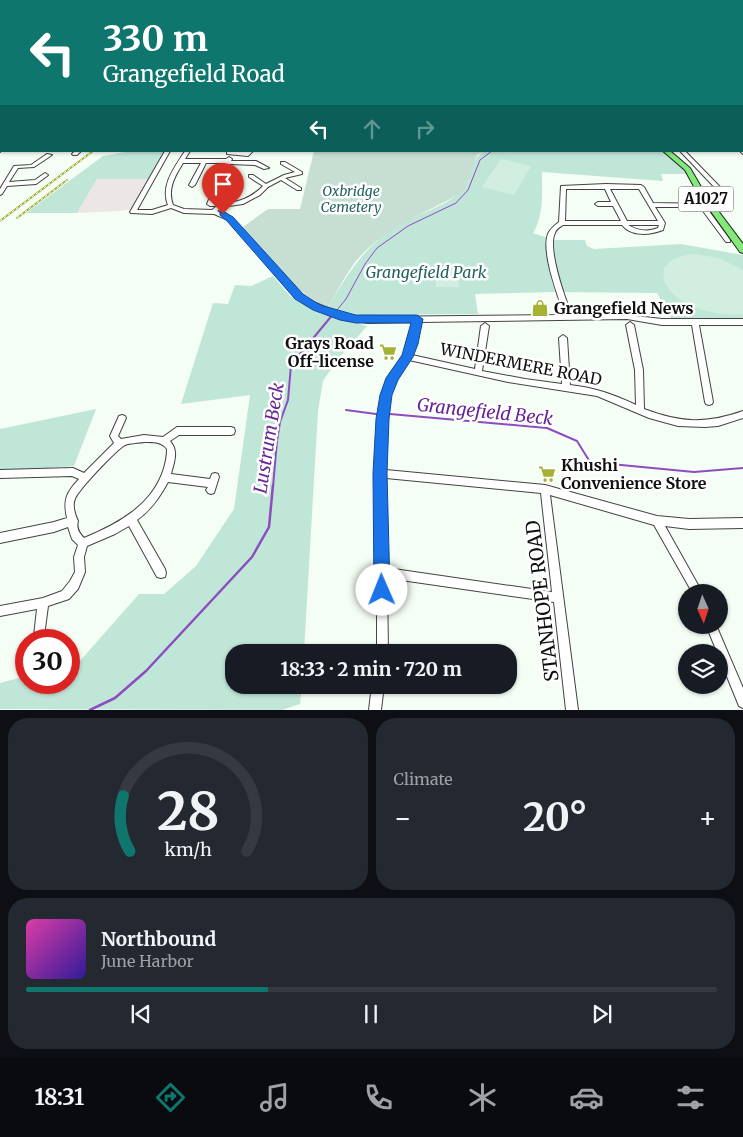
<!DOCTYPE html>
<html lang="en">
<head>
<meta charset="utf-8">
<style>
  :root { --surface:#171b24; --page:#242831; --text:#f1f3f6; --muted:#9ea1a6; --line:#363941; --accent:#0f766e }
  body { margin:0; font-family:Merriweather,serif; background:var(--page); color:var(--text); height:100vh; display:flex; flex-direction:column; font-size:19px; white-space:nowrap }
  * { box-sizing:border-box; margin:0 }
  p { font-size:16px; color:var(--muted) }
  .icon { flex:none; width:28px; height:28px; fill:none; stroke:currentColor; stroke-width:2; stroke-linecap:round; stroke-linejoin:round }
  .map { position:relative; height:710px; overflow:hidden }
  .side { display:flex; flex-direction:column; gap:8px; padding:8px; background:#0d0f14; flex:1 }
  .side>* { flex:none }
  .top-card { position:absolute; left:0px; top:0px; width:744px; height:152px; box-shadow:0 1px 4px #0004; background:#0f766e; color:#fff; overflow:hidden }
  .needle { width:32px; rotate:177deg }
  .buttons { position:absolute; left:678px; top:584px; display:grid; gap:10px }
  .buttons a { display:grid; place-items:center; width:50px; height:50px; border-radius:50%; background:var(--surface); box-shadow:0 1px 4px #0004; font-size:25px }
  .speed { position:absolute; left:15px; top:629px; display:flex; gap:10px; font-size:25px; font-weight:700; text-align:center }
  .speed>* { display:grid; place-content:center; width:65px; height:65px; border-radius:50%; background:var(--surface); box-shadow:0 1px 4px #0004; line-height:1 }
  .speed .limit { border:8px solid #d22; background:#fff; color:#111 }
  .pin { position:absolute; display:grid; place-items:center; width:42px; height:42px; color:#fff; margin:-51px -21px; border-radius:50% 50% 50% 0; rotate:-45deg; box-shadow:0 0 5px #0007 }
  .pin .icon { rotate:45deg }
  .me { position:absolute; width:55px; margin:-28px; rotate:359deg; stroke-linejoin:round; filter:drop-shadow(0 0 4px #0008) }
  .turn { display:flex; align-items:center; gap:18px; height:105px; padding:0 20px; font-size:22px }
  .turn .icon { width:65px; height:65px; stroke-width:2.5 }
  .turn b { display:block; font-size:35px; line-height:42px }
  .lanes { display:flex; align-items:center; height:48px; padding:0 20px; background:#0003; justify-content:center; gap:25px; direction:ltr }
  .lanes .off { opacity:.35 }
  .big { font-size:38px; font-weight:700; line-height:1.1 }
  .side .tile { flex:1; display:flex; flex-direction:column; justify-content:center; gap:8px; min-width:0; padding:0 18px; border-radius:20px; background:var(--page) }
  .side .dial { align-items:center; gap:0 }
  .dial svg { height:130px; overflow:visible; fill:none; stroke:var(--line); stroke-width:7; stroke-linecap:round; text-anchor:middle }
  .dial text { fill:var(--text); stroke:none }
  .song { display:flex; align-items:center; gap:15px }
  .cover { width:60px; height:60px; border-radius:8px; background:linear-gradient(135deg,hsl(320 70% 55%),hsl(250 70% 35%)) }
  .played { height:5px; border-radius:2px; background:linear-gradient(90deg,var(--accent) 35%,var(--line) 35%) }
  .keys { display:flex; justify-content:space-around; direction:ltr }
  .heat { display:flex; justify-content:space-between; align-items:center; font-size:28px; direction:ltr }
  .side .tiles { flex:1; display:grid; gap:8px; grid-template-columns:1fr 1fr }
  .tile:last-child { grid-column:span 2 }
  .trip { position:absolute; left:225px; top:644px; width:292px; height:50px; border-radius:20px; background:var(--surface); box-shadow:0 1px 4px #0004; font-weight:700; line-height:50px; text-align:center }
  .tabs { display:flex; height:80px; justify-content:space-around; align-items:center; background:#090b0e; color:var(--muted) }
  .tabs .icon { width:35px; height:35px }
  .tabs .current { color:var(--accent) }
  .tabs b { font-size:22px; color:var(--text) }
  .map>svg:first-child { display:block }
</style>
</head>
<body>
<div class="map">
<svg width="743" height="710" viewBox="0 0 743 710">
  <rect width="100%" height="100%" fill="#f5fef4"/>
  <path fill="#ede6e6" d="M97 179H150L132 209 120 211 77 213Z"/>
  <path fill="#c0e6d8" d="M131 151H165L150 179H97L77 213H26L103 156Z
    M485 151H666L692 174H661L663 181 542 172C542 191 544 216 533 233L554 240H585L587 246 594 249 681 244 743 255V318H671L657 293 553 292 475 294 478 314 360 315 328 307C349 272 366 243 403 223 420 213 442 207 457 195 470 184 467 160 485 151Z
    M273 276 290 296 320 313 367 326 338 359 323 381 318 411 304 652H234V685H302L300 704 282 710 0 709V683L26 676V682H69V665L79 662 139 594H164L196 566 234 509 250 395 181 404 213 303 228 304 235 285 251 286Z
    M96 409 74 466 0 472V429Z"/>
  <path fill="#c6dfd2" d="M314 151H485L477 155 465 187 459 194C422 215 384 228 356 261 345 275 337 292 328 307 293 293 267 256 243 227L268 209H300Z"/>
  <path fill="#d1eee0" d="M501 159 531 166 514 195 482 187Z
    M694 254 719 258 743 270V314C719 317 673 307 664 280 663 277 664 272 664 268 672 257 681 256 694 254Z
    M456 269 459 287H436L434 270Z"/>
  <g fill="none" stroke-linecap="round" stroke-linejoin="round">
    <path stroke="#8d4cc0" stroke-width="1" d="M333 315 346 299 365 264 377 248 408 226 456 203 468 190 480 160 492 151"/>
    <path stroke="#8d4cc0" stroke-width="2" d="M346 410 376 414
      M390 414 547 428 577 441 590 462 694 472 743 468
      M273 487 277 441 280 422 288 400 291 365 334 313"/>
    <path stroke="#8d4cc0" stroke-width="2.5" d="M90 710 115 698 146 671 252 557 269 527 273 485"/>
    <g stroke="#434343" stroke-width="2">
      <path id="minor" d="M45 0H54L52 1Z
        M99 0H103V1H100Z
        M498 0H502L503 1H499Z
        M526 0H531L532 1H528Z
        M553 0H557L558 1H554Z
        M579 0H584L585 1H581Z
        M0 5H1V8H0Z
        M742 16H743V18H742Z
        M0 19H1V21H0Z
        M742 23H743V25H742Z
        M0 27H1V29H0Z
        M742 37H743L742 40Z
        M0 39H1V43H0Z
        M742 56H743V58H742Z
        M0 62H1V64H0Z
        M742 65H743V67H742Z
        M0 71H1V73H0Z
        M742 82H743V84H742Z
        M0 88H1V91H0Z
        M0 101H1V103H0Z
        M742 111H743V113H742Z
        M742 124H743V127H742Z
        M0 128H1V130H0Z
        M0 147H1V151L0 152Z
        M742 150H743V154L740 151H742Z
        M75 151H81L77 155H73L72 154Z
        M165 151H170L137 210H152L168 205C160 185 175 167 185 151H190L185 159H226L229 157 232 159 231 161H256L269 168 264 169 255 165 230 164 214 202 220 203 221 204C238 202 250 199 263 186L249 177V175H253L266 184 284 175 295 172 281 164V162H285L302 172V174L285 178 301 188V190H297L281 180 268 187 260 195 243 204 222 207 217 211 232 218 301 294 309 300 344 315 368 317 565 315C558 298 541 251 548 234 550 229 555 225 559 222L561 186 606 184 641 185 644 187 653 203 712 204V206L706 207 730 240V242H726L700 207H655L665 223 663 230C650 235 632 237 622 225H563C560 227 556 229 555 233 547 248 565 299 572 315H627L662 319H743V325H699L713 402 712 404 709 405 706 404 705 402 692 325H662L627 319 420 322 416 345 412 355 475 369 481 326 485 323 489 326 482 371 525 379 562 384 559 338 563 335 567 338 570 385C595 388 613 394 636 405L635 370 626 325 630 322 634 325 643 370 644 409C681 423 706 424 743 411V418L718 426 705 427 678 426 649 418 597 396 508 382 409 360C404 366 399 373 395 380 383 405 385 442 386 470L545 485 657 516 689 519 743 518V528L689 529 665 526 702 592H692L654 525 550 495 578 710H566L554 602 387 578 388 652H377V476L376 473 377 470C377 440 375 406 388 378 392 370 399 364 404 356 409 346 411 333 413 322L368 323 343 319 305 304 297 298 228 220 214 214 184 213 171 208 152 214 131 213 130 212ZM183 163H201L189 185 192 187 195 185 206 163H225L207 204 210 206H217L212 210 184 209 173 205C167 189 175 176 183 163ZM566 189H605L611 202H598L595 204 598 206H613L621 221H565ZM610 189H639L658 221H627ZM628 225H659L658 228C648 232 638 231 628 225ZM386 478 541 493 552 592 387 568Z
        M229 151 247 152 248 151H253L248 156 227 154V152Z
        M680 151H685L723 190V192H719Z
        M47 154 52 155 34 167 18 168 9 182 35 180 45 173 48 175 47 176 36 184 7 186 2 194 0 195V189L14 166 31 165Z
        M122 415 125 416 126 418 118 436 121 439 144 435 163 437 177 427H231L234 428 235 431 234 434 231 435H179L170 441C179 451 174 462 171 474L210 479 212 474 215 473 218 474 219 477 214 493 211 494 208 493 206 490 208 487 168 482C160 497 151 510 137 520L165 569 166 573 165 577 161 578 157 577 129 526 115 534 87 546 84 557 85 572 78 589 69 599 48 606 44 636 43 640H35L34 636 37 609 0 616V606L43 598 62 591 70 581 75 572 74 557 78 545 72 539 68 527 54 532 0 543V533L54 522 67 518C63 500 66 493 79 479L72 476 0 478V470L73 468 84 473 114 443 110 436 119 416ZM144 442C152 442 161 441 167 449 167 456 166 461 164 468 153 505 118 524 84 538 79 533 76 528 78 521 75 515 72 505 75 499 77 491 117 449 125 445 130 443 138 443 144 442Z
        M706 625H716L743 688V708L739 706 719 657V652H717Z
        M372 685H384L381 710H369Z"/>
    </g>
    <g stroke="#212121" stroke-width="2">
      <path id="major" d="M332 0H352L353 1H334Z
        M663 151H670L690 168 704 192 743 244V253L740 252 697 192 685 170Z"/>
    </g>
    <use href="#minor" fill="#fff" fill-rule="evenodd"/>
    <use href="#major" fill="#81ea78" fill-rule="evenodd"/>
    <g stroke="#a4b236" stroke-width="2">
      <path id="rail" d="M238 0 240 1
        M299 1 301 0
        M17 218 67 180
        M0 221 93 151"/>
    </g>
    <use href="#rail" stroke="#fff" stroke-width="1" stroke-dasharray="2.5" stroke-linecap="butt"/>
  </g>
  <path fill="#1a73e8" stroke="#114b97" d="M223 211 233 217 303 294 320 305 356 315H417L423 319 418 344 413 357 398 380 392 395 389 419 387 473 390 590 388 596 382 598 377 596 374 590 373 473 376 419 380 395 386 378 402 355 411 323H356L340 320 313 310 295 299 227 221 220 215V212Z"/>
  <defs>
    <g id="shop-bare" transform="scale(1.35)"><path d="M-5-2.5h2.3a2.7 3.5 0 0 1 5.4 0H5L5.5 6h-11ZM-1.5-2.5h3a1.5 2.3 0 0 0-3 0Z" fill="#a4b236" stroke="#fff" stroke-width="2.5" paint-order="stroke"/></g>
    <g id="supermarket-bare" transform="scale(1.35)"><path d="M-6-5.5h2.5l.6 2H6L4.5 2H-2.5L-4.4-4H-6ZM-1.5 3.2a1.3 1.3 0 1 0 .1 0ZM3 3.2a1.3 1.3 0 1 0 .1 0Z" fill="#a4b236" stroke="#fff" stroke-width="2.5" paint-order="stroke"/></g>
  </defs>
  <g fill-rule="evenodd">
    <use href="#shop-bare" x="540" y="308"/>
    <use href="#supermarket-bare" x="388" y="352"/>
    <use href="#supermarket-bare" x="547" y="474"/>
  </g>
  <g text-anchor="middle" stroke-width="5" stroke-linejoin="round" paint-order="stroke">
    <g font-size="14" font-style="italic" fill="#26625f" stroke="#fff">
      <text x="351" y="196">Oxbridge<tspan x="351" dy="16">Cemetery</tspan></text>
    </g>
    <rect fill="#fff" stroke="#585858" stroke-width="1" x="678.5" y="186.5" width="55" height="25" rx="4"/>
    <g font-size="15" font-weight="bold" fill="#101010">
      <text x="706" y="204">A1027</text>
    </g>
    <g font-size="16" font-style="italic" fill="#26625f" stroke="#fff">
      <text x="426" y="278">Grangefield Park</text>
    </g>
    <g font-size="16" font-weight="bold" fill="#101010" stroke="#fff" text-anchor="start">
      <text x="554" y="314">Grangefield News</text>
      <text x="374" y="349" text-anchor="end">Grays Road<tspan x="374" dy="18">Off-license</tspan></text>
      <text x="561" y="471">Khushi<tspan x="561" dy="18">Convenience Store</tspan></text>
    </g>
    <g font-size="16" fill="#101010" stroke="#fff">
      <text transform="translate(521 364) rotate(11)" y="6">WINDERMERE ROAD</text>
    </g>
    <g font-size="18" font-style="italic" fill="#682596" stroke="#fff">
      <text transform="translate(485 412) rotate(6)" y="6">Grangefield Beck</text>
      <text transform="translate(269 438) rotate(-81)" y="6">Lustrum Beck</text>
    </g>
    <g font-size="19" fill="#101010" stroke="#fff">
      <text transform="translate(542 601) rotate(-97)" y="7">STANHOPE ROAD</text>
    </g>
  </g>
</svg>
<div class="buttons">
<a><svg class="needle" viewBox="-14 -14 28 28"><path d="M0-13l5 13h-10z" fill="#e53935"/><path d="M0 13l5-13h-10z" fill="#9ea1a6"/></svg></a>
<a><svg class="icon" aria-label="layers" viewBox="0 0 24 24"><path d="M12 4l9 5-9 5-9-5zM3 14l9 5 9-5"/></svg></a>
</div>
<div class="speed"><div class="limit">30</div></div>
<div class="pin" style="left:223px;top:214px;background:#d93025"><svg class="icon" aria-label="arrive" viewBox="0 0 24 24"><path d="M6 21V4h12l-3 4 3 4H6"/></svg></div>
<svg class="me" style="left:382px;top:590px" viewBox="-20 -20 40 40"><circle r="19" fill="#fff"/><path d="M0-13L10 11 0 6-10 11z" fill="#1a73e8"/></svg>
<div class="trip">18:33 · 2 min · 720 m</div>
<div class="top-card">
<div class="turn"><svg class="icon" aria-label="left" viewBox="0 0 24 24"><path d="M17 20v-9H6M10 6l-5 5 5 5"/></svg><div><b>330 m</b>Grangefield Road</div></div>
<div class="lanes"><svg class="icon" aria-label="left" viewBox="0 0 24 24"><path d="M17 20v-9H6M10 6l-5 5 5 5"/></svg><svg class="icon off" aria-label="ahead" viewBox="0 0 24 24"><path d="M12 20V5M6 11l6-6 6 6"/></svg><svg class="icon off" aria-label="right" viewBox="0 0 24 24"><path d="M7 20v-9h11M14 6l5 5-5 5"/></svg></div>
</div>
</div>
<section class="side">
<div class="tiles">
<div class="tile dial"><svg viewBox="0 0 100 80">
<path d="M14 69A42 42 0 1 1 86 69"/>
<path d="M14 69A42 42 0 0 1 10 35" stroke="#0f766e"/>
<text x="50" y="56" font-size="32" font-weight="700">28</text>
<text x="50" y="72" font-size="11">km/h</text>
</svg></div>
<div class="tile"><p>Climate</p>
<div class="heat"><a>−</a><b class="big">20°</b><a>+</a></div>
</div>
<div class="tile">
<div class="song"><i class="cover"></i><div><b>Northbound</b><p>June Harbor</p></div></div>
<div class="played"></div>
<div class="keys"><svg class="icon" aria-label="previous" viewBox="0 0 24 24"><path d="M18 5L8 12l10 7zM5 5v14"/></svg><svg class="icon" aria-label="pause" viewBox="0 0 24 24"><path d="M8 5v14M16 5v14"/></svg><svg class="icon" aria-label="next" viewBox="0 0 24 24"><path d="M6 5l10 7-10 7zM19 5v14"/></svg></div>
</div>
</div>
</section>
<nav class="tabs">
<b>18:31</b>
<svg class="icon current" aria-label="directions" viewBox="0 0 24 24"><path d="M12 3l9 9-9 9-9-9zM9 14v-3h6M13 9l2 2-2 2"/></svg>
<svg class="icon" aria-label="music" viewBox="0 0 24 24"><path d="M9 18V5l10-2v13"/><circle cx="6" cy="18" r="3"/><circle cx="16" cy="16" r="3"/></svg>
<svg class="icon" aria-label="phone" viewBox="0 0 24 24"><path d="M5 4h4l2 5-3 2q2 4 5 5l2-3 5 2v4C11 20 4 13 5 4z"/></svg>
<svg class="icon" aria-label="climate" viewBox="0 0 24 24"><path d="M12 3v18M4 7l16 10M4 17L20 7"/></svg>
<svg class="icon" aria-label="car" viewBox="0 0 24 24"><path d="M5 17H2v-5l4-1 3-4h7l3 4 3 1v5h-3M9 17h6M6 11h13"/><circle cx="7" cy="17" r="2"/><circle cx="17" cy="17" r="2"/></svg>
<svg class="icon" aria-label="filters" viewBox="0 0 24 24"><path d="M4 7h16M4 17h16"/><circle cx="9" cy="7" r="2"/><circle cx="15" cy="17" r="2"/></svg>
</nav>
</body>
</html>
